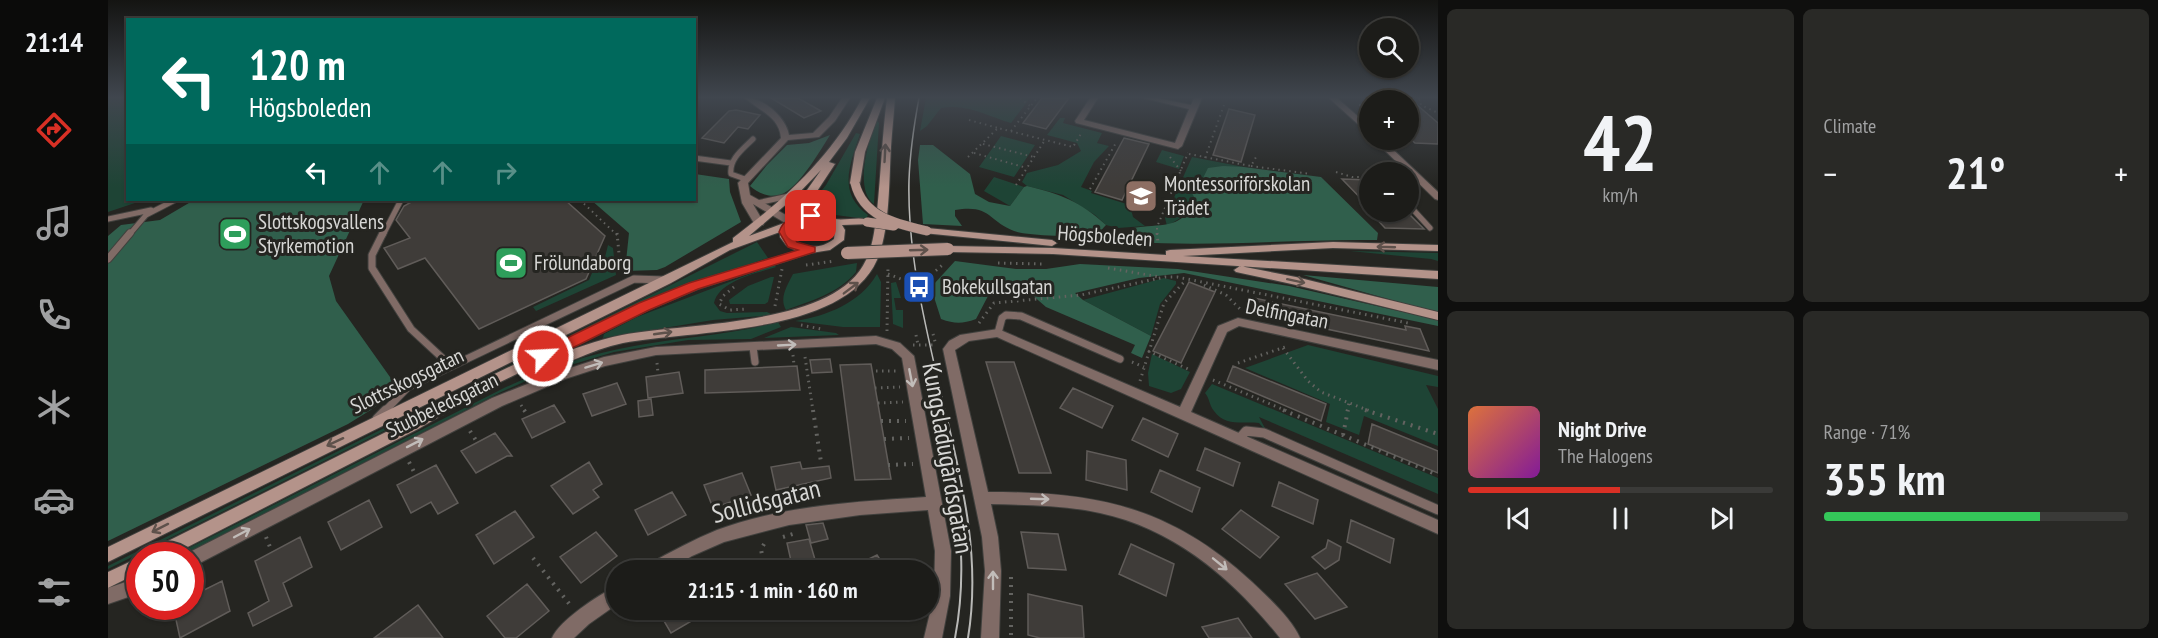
<!DOCTYPE html>
<html lang="en">
<head>
<meta charset="utf-8">
<style>
  :root { --surface:#1c1c19; --page:#292926; --text:#f1f3f6; --muted:#a0a1a2; --line:#3a3a38; --accent:#d93025 }
  body { margin:0; font-family:"PT Sans Narrow",sans-serif; background:var(--page); color:var(--text); height:100vh; display:flex; flex-direction:column; font-size:22px; white-space:nowrap }
  * { box-sizing:border-box; margin:0 }
  p { font-size:20px; color:var(--muted) }
  .icon { flex:none; width:33px; height:33px; fill:none; stroke:currentColor; stroke-width:2; stroke-linecap:round; stroke-linejoin:round }
  .map { position:relative; flex:1; overflow:hidden }
  .side { display:flex; flex-direction:column; gap:9px; padding:9px; background:#0f0f0e; width:720px }
  .side>* { flex:none }
  .guide { position:absolute; left:18px; top:18px; width:570px; height:183px; border-radius:0px; box-shadow:0 2px 4px #0004,0 0 0 2px var(--line); background:#00695c; color:#fff; overflow:hidden }
  .buttons { position:absolute; left:1251px; top:18px; display:grid; gap:12px }
  .buttons a { display:grid; place-items:center; width:60px; height:60px; border-radius:50%; background:var(--surface); box-shadow:0 2px 4px #0004,0 0 0 2px var(--line); font-size:30px }
  .speed { position:absolute; left:18px; top:542px; display:flex; gap:12px; font-size:30px; font-weight:700; text-align:center }
  .speed>* { display:grid; place-content:center; width:78px; height:78px; border-radius:50%; background:var(--surface); box-shadow:0 2px 4px #0004,0 0 0 2px var(--line); line-height:1 }
  .speed .limit { border:9px solid #d22; background:#fff; color:#111 }
  .pin { position:absolute; display:grid; place-items:center; width:51px; height:51px; color:#fff; margin:-26px; border-radius:12px; box-shadow:0 3px 9px #0006 }
  .me { position:absolute; width:66px; margin:-33px; rotate:65deg; stroke-linejoin:round; filter:drop-shadow(0 0 4px #0008) }
  .turn { display:flex; align-items:center; gap:21px; height:126px; padding:0 24px; font-size:27px }
  .turn .icon { width:78px; height:78px; stroke-width:2.5 }
  .turn b { display:block; font-size:42px; line-height:51px }
  .lanes { display:flex; align-items:center; height:57px; padding:0 24px; background:#0003; justify-content:center; gap:30px; direction:ltr }
  .lanes .off { opacity:.35 }
  .big { font-size:45px; font-weight:600; line-height:1.1 }
  .side .card { flex:1; display:flex; flex-direction:column; justify-content:center; gap:9px; min-width:0; padding:0 21px; border-radius:9px; background:var(--page) }
  .side .dial { align-items:center; gap:0 }
  .dial b { font-size:78px; line-height:1 }
  .song { display:flex; align-items:center; gap:18px }
  .cover { width:72px; height:72px; border-radius:9px; background:linear-gradient(135deg,hsl(20 70% 55%),hsl(290 70% 35%)) }
  .played { height:6px; border-radius:3px; background:linear-gradient(90deg,var(--accent) 50%,var(--line) 50%) }
  .keys { display:flex; justify-content:space-around; direction:ltr }
  .heat { display:flex; justify-content:space-between; align-items:center; font-size:33px; direction:ltr }
  .charge { height:9px; border-radius:4px; background:linear-gradient(90deg,#34c759 71%,var(--line) 0) }
  .side .tiles { flex:1; display:grid; gap:9px; grid-template-columns:repeat(2,1fr) }
  .trip { position:absolute; left:498px; top:560px; width:333px; height:60px; border-radius:30px; background:var(--surface); box-shadow:0 2px 4px #0004,0 0 0 2px var(--line); font-weight:600; line-height:60px; text-align:center }
  main { display:flex; flex:1; min-height:0 }
  .menu { display:flex; flex-direction:column; width:108px; justify-content:space-around; align-items:center; background:#0b0b0a; color:var(--muted) }
  .menu .icon { width:42px; height:42px }
  .menu .current { color:var(--accent) }
  .menu b { font-size:27px; color:var(--text) }
  .map>svg:first-child { display:block }
</style>
</head>
<body>
<main>
<nav class="menu">
<b>21:14</b>
<svg class="icon current" aria-label="directions" viewBox="0 0 24 24"><path d="M12 3l9 9-9 9-9-9zM9 14v-3h6M13 9l2 2-2 2"/></svg>
<svg class="icon" aria-label="music" viewBox="0 0 24 24"><path d="M9 18V5l10-2v13"/><circle cx="6" cy="18" r="3"/><circle cx="16" cy="16" r="3"/></svg>
<svg class="icon" aria-label="phone" viewBox="0 0 24 24"><path d="M5 4h4l2 5-3 2q2 4 5 5l2-3 5 2v4C11 20 4 13 5 4z"/></svg>
<svg class="icon" aria-label="climate" viewBox="0 0 24 24"><path d="M12 3v18M4 7l16 10M4 17L20 7"/></svg>
<svg class="icon" aria-label="car" viewBox="0 0 24 24"><path d="M5 17H2v-5l4-1 3-4h7l3 4 3 1v5h-3M9 17h6M6 11h13"/><circle cx="7" cy="17" r="2"/><circle cx="17" cy="17" r="2"/></svg>
<svg class="icon" aria-label="filters" viewBox="0 0 24 24"><path d="M4 7h16M4 17h16"/><circle cx="9" cy="7" r="2"/><circle cx="15" cy="17" r="2"/></svg>
</nav>
<div class="map">
<svg width="1330" height="638" viewBox="0 0 1330 638">
  <rect width="100%" height="100%" fill="#252521"/>
  <path fill="#1e4435" d="M0 98H19L20 200H36L0 212Z
    M818 98H922L903 123C879 116 859 103 833 108L819 126 812 131Z
    M952 118H957L955 123 994 133 989 143 1001 146 986 162 973 187 984 191 983 193 1022 205 1025 217 1037 226 1010 228 998 225 987 215 955 195 919 186 914 182 919 173 950 165 973 151 969 143 939 135Z
    M769 121 771 123 766 204C746 190 760 140 769 121Z
    M748 133 752 134C742 165 729 192 760 215L758 219 697 211 718 185Z
    M893 136 927 145 906 177 871 167Z
    M1054 150 1076 156 1071 169 1048 162Z
    M1084 157 1136 167C1108 166 1100 171 1085 195L1088 202C1081 214 1071 219 1059 226L1057 218Z
    M886 177 916 187 902 206 876 191Z
    M705 222 718 227 720 231 719 237 703 241 690 236 688 231 690 227Z
    M649 242 660 258 574 287 524 307 0 569V566Z
    M500 245 505 248 508 275 428 311 425 307 481 280 487 266 495 265Z
    M1242 251 1330 253V261L1323 259Z
    M749 263 748 272C730 294 704 300 678 310 671 298 679 286 685 274Z
    M666 265 668 267C649 273 611 281 606 303L612 311 619 313 659 312 665 315 605 320 495 338 496 334 529 317Z
    M769 274 773 282 772 327H735L687 321C719 316 752 303 769 274Z
    M663 277H666L660 302 657 304H622L621 300 640 286Z
    M1056 278 1068 281V284L1052 304 1043 336 975 300Z
    M788 282 793 298H786L788 310H795V328L785 324 783 283Z
    M670 322 673 327 643 339 580 340 506 352 436 373 391 393 76 555H67L392 390C434 370 479 354 526 346 574 337 623 335 670 322Z
    M683 327 728 333 731 335 656 338Z
    M1200 345 1330 376V387L1318 385 1330 409V446L1256 416 1251 435 1218 422 1222 404 1137 368Z
    M1044 354 1082 372 1073 389 1063 393 1041 386 1040 373Z
    M1104 384 1330 478V494L1151 417 1159 432 1151 423C1135 421 1117 427 1106 411 1101 405 1102 399 1097 393Z"/>
  <path fill="#305f4c" d="M722 135C712 151 693 183 678 192 666 200 651 194 642 186L659 165 679 145 701 143Z
    M812 145H825L862 174 867 194 881 202 902 206 916 187 919 186C952 194 972 201 998 225L986 238C969 236 919 236 906 231 880 221 883 204 847 210V216L854 226 815 224 810 160Z
    M1115 166 1136 167 1213 177 1270 233 1269 240C1188 239 1107 247 1026 242L1025 228C1052 223 1071 231 1088 202L1081 186 1094 180 1100 168Z
    M587 174 621 179 622 192 633 222 557 267 549 270 517 271 521 233 483 200H586Z
    M86 200H256L221 276 228 301 282 377 288 390 266 408 240 424 0 541V236L13 225 52 220Z
    M847 261 908 269H938L972 264 1070 269 1181 286 1330 320V326L1076 273 1031 278 967 293 975 300 1043 336 1034 358 1023 353 1027 345 938 307 923 294 880 296 868 319C854 324 847 324 833 319L826 297V284Z
    M1195 275 1330 287V313Z"/>
  <path fill="#3f3c39" stroke="#605c59" stroke-width="1.5" d="M663 98H690L713 111 696 118Z
    M934 98H961L938 129 915 123Z
    M1301 98 1330 123V144L1307 143 1300 137Z
    M1121 109 1147 115 1133 162 1105 155Z
    M628 110 652 115 640 129 630 127 616 143 594 138 621 111Z
    M1016 138 1041 144 1014 200 987 192Z
    M1234 179 1262 180V208Z
    M307 200H457L497 236 478 279 371 329 317 258 290 269 276 248 302 238 288 220 296 206Z
    M1262 212H1299L1316 229 1277 228Z
    M1081 282 1107 292 1073 363 1045 351Z
    M1141 297 1298 330 1297 326 1312 329 1321 351 1144 313Z
    M722 359 724 372 704 373 702 360Z
    M878 362H906L943 473H911Z
    M763 364 783 479 747 480 732 365Z
    M689 366 692 390 597 393V370Z
    M1125 366 1218 404 1213 421 1119 381Z
    M571 372 575 393 540 398 538 377Z
    M509 383 518 404 484 416 475 394Z
    M965 388 1005 406 994 428 952 408Z
    M543 399 545 415 531 417 530 401Z
    M446 405 457 422 424 438 414 419Z
    M1035 418 1070 434 1060 457 1024 440Z
    M1264 424 1330 451V473L1260 444Z
    M387 433 404 456H399L368 473 353 451Z
    M1097 448 1132 463 1125 486 1089 470Z
    M979 451 1018 460 1019 490 978 480Z
    M481 462 494 484 485 490 491 497 465 514 443 486Z
    M692 462 694 469 721 466 723 478 668 490 663 467Z
    M328 465 350 503 330 514 323 502 303 513 289 485Z
    M1052 470 1092 488 1084 512 1043 492Z
    M634 473 643 495 605 508 596 485Z
    M1171 482 1210 500 1205 524 1164 506Z
    M564 492 578 515 540 535 527 510Z
    M261 500 274 527 233 550 220 522Z
    M1133 510 1171 537 1152 558 1114 529Z
    M407 511 426 537 386 564 368 535Z
    M1243 520 1286 539 1282 563 1239 542Z
    M715 523 720 539 703 543 698 525Z
    M488 532 509 556 473 583 452 557Z
    M913 532 950 534 958 570 920 568Z
    M192 537 204 567 175 583 184 606 145 626 140 613 161 601 147 561Z
    M701 539 710 570H685L679 543Z
    M1220 540 1233 547 1231 560 1217 569 1204 557 1218 548Z
    M1023 544 1066 564 1058 596 1011 574Z
    M769 555 779 570H738Z
    M1209 573 1239 607 1207 619 1177 584Z
    M114 581 122 611 72 638 65 606H82V597Z
    M419 584 441 611 408 638H397L379 616Z
    M920 594 974 606 976 638H932L920 635Z
    M310 605 335 638H266Z
    M549 609H604L563 633Z
    M1130 618 1144 638H1101L1094 627Z"/>
  <g fill="none" stroke-linecap="round" stroke-linejoin="round">
    <g stroke="#41413e" stroke-width="7">
      <path id="service-far2" d="M586 158 623 163
        M637 179 623 174C621 159 635 149 645 139
        M649 203 681 196
        M1300 204 1322 228
        M0 219 43 210
        M21 235 38 215 67 200
        M275 235 293 200"/>
    </g>
    <g stroke="#41413e" stroke-width="9">
      <path id="service-far1" d="M275 233 264 255V268L303 329 343 366
        M0 259 22 233
        M890 333 894 318 898 315 913 316 1012 359
        M645 347 647 362
        M277 411 300 387 526 279 556 280"/>
    </g>
    <g stroke="#41413e" stroke-width="11">
      <path id="service" d="M269 419 278 410
        M1131 439 1138 431 1156 433 1330 510"/>
    </g>
    <g stroke="#41413e" stroke-width="2">
      <path id="minor" d="M637 98C655 97 678 117 681 135L705 133 721 117 734 98H742L727 121 711 137 680 140 640 183 642 195 687 220 688 222 687 224H679L645 204 656 223 655 225H647L634 203 630 183 673 138C671 116 651 111 637 98Z
        M982 98H990L976 120 1067 143 1081 109 1035 98H1049L1083 105 1086 98H1094L1074 146 1070 149 968 123 967 121Z
        M1130 318 1330 360V370L1131 326 1119 332 1083 412 1330 520V534L889 337 861 341 847 350 880 492C988 492 1062 506 1144 582 1159 596 1184 619 1192 638H1172C1125 579 1067 529 992 513 956 505 919 505 883 504L890 537 893 571 891 638H873L877 571 874 537 835 349 841 341 852 335 890 329 1072 407 1110 326Z
        M768 336 792 343 806 356 843 551 842 596 834 638H816L826 596 827 551 820 510 752 515 681 525 616 542 584 556 560 570H537L539 565C562 552 585 540 609 530 676 505 748 502 818 497L794 358 784 349 768 344 548 355 497 366 457 379 394 406 88 565 82 567V555H76L384 398 447 373 496 357 548 347Z
        M32 577V593L0 604V588Z
        M508 587V605L481 624 466 638H444C451 621 491 594 508 587Z"/>
    </g>
    <g stroke="#41413e" stroke-width="2">
      <path id="tertiary" d="M1221 98H1229L1262 127V135Z
        M1266 140H1275L1330 192V200L1327 199Z"/>
    </g>
    <g stroke="#41413e" stroke-width="2">
      <path id="secondary" d="M754 98H762L739 138 721 162 727 164 694 214C706 213 715 217 727 219 739 221 755 215 764 222L763 224 734 225 737 230 736 240 722 250 703 253 590 289 540 310 441 359C464 349 489 340 514 335 578 322 728 327 758 260 765 246 767 227 769 211 773 174 774 136 779 98H787C786 114 784 131 783 147 781 180 782 231 769 260 736 335 585 330 515 343 482 350 453 367 421 377L416 375 415 371 382 387 312 428 64 555H40L42 550 302 420 372 381 532 304 582 283 689 251 678 245 672 237V232L622 250 563 283 0 562V547L625 242V238C677 199 724 156 754 98ZM713 170 685 210 682 218 676 223 641 236 688 196ZM697 220C709 220 718 221 727 230L726 239C712 250 695 249 682 236V229L689 223Z
        M769 98H777L757 152 752 183 747 186 744 185 742 183 747 152Z
        M819 228 944 240 949 243 944 246 815 233 814 231 815 229Z
        M1225 242 1330 245V251L1225 248 1075 256 1330 271V279L945 254 840 252 835 249 840 246 945 248 1058 255V251L1062 250Z
        M1132 266 1188 277 1330 312V320L1188 285 1128 272 1126 270Z
        M32 557V572L0 588V572Z"/>
    </g>
    <path stroke="#636360" stroke-width="2" stroke-dasharray="1.5 4" stroke-linecap="butt" d="M912 98 922 106
      M1311 98 1313 105 1330 113
      M1301 104 1312 100
      M1251 105H1262
      M861 120 890 128
      M903 131 929 98
      M875 144 926 157
      M866 153 919 168
      M1081 154 1143 166 1148 157
      M860 157 890 128 965 147 974 132
      M1062 157 1073 171
      M1097 158 1116 105
      M1143 166 1203 174
      M1228 172 1244 177H1262
      M908 185 937 140
      M982 189 1009 141
      M472 200 509 235
      M1049 235V227L1080 153"/>
    <path stroke="#636360" stroke-width="3" stroke-dasharray="1.5 4.5" stroke-linecap="butt" d="M509 233 513 274
      M1049 233 1050 243
      M890 263 937 264
      M698 265 727 261
      M1000 268 1052 277
      M780 274 798 281
      M814 282 837 263
      M1096 285 1118 295 1134 311
      M626 287 615 296 611 304 622 310 638 309
      M667 306 674 269
      M871 323 886 303 973 295 1057 277H1069L1300 323
      M693 325 713 329
      M779 331 780 266
      M825 334 828 345
      M808 335 810 345
      M805 345H829
      M1175 348 1200 381 1213 392 1262 411
      M1040 351 1080 369
      M685 355 686 365
      M697 357 705 411
      M1024 362 1036 367
      M549 363 550 373
      M1130 363 1177 347
      M768 371H790
      M1105 380 1179 411
      M1032 381 1056 303 1078 280
      M767 388 792 387
      M770 403 795 402
      M413 405 417 411
      M1239 411 1241 403"/>
    <path stroke="#636360" stroke-width="4" stroke-dasharray="2 6" stroke-linecap="butt" d="M416 410 419 414
      M705 410 713 462
      M1175 410 1330 475
      M1257 410 1330 434
      M773 421H798
      M362 431 369 442
      M1235 435 1240 410
      M776 439 801 438
      M301 462 307 474
      M780 465 805 464
      M158 537 164 552
      M675 537 688 533
      M425 558 463 606
      M655 561 653 549 658 541
      M85 575 89 594
      M903 577V638"/>
    <use href="#service-far2" stroke="#806b66" stroke-width="5"/>
    <use href="#service-far1" stroke="#806b66" stroke-width="7"/>
    <use href="#service" stroke="#806b66" stroke-width="9"/>
    <use href="#minor" fill="#806b66" fill-rule="evenodd"/>
    <use href="#tertiary" fill="#806b66" fill-rule="evenodd"/>
    <use href="#secondary" fill="#b4938a" fill-rule="evenodd"/>
    <path stroke="#b9b9b7" stroke-width="1.5" d="M811 98C806 125 802 152 801 180 799 258 820 336 837 411"/>
    <path stroke="#b9b9b7" stroke-width="2" d="M837 410C855 486 873 559 860 638
      M846 485C854 537 857 586 847 638"/>
    <g stroke="#41413e" stroke-width="10" stroke-linecap="butt">
      <path id="secondary-bridge-far1" d="M747 183C755 217 789 224 819 231
        M759 222 786 226"/>
    </g>
    <g stroke="#41413e" stroke-width="14" stroke-linecap="butt">
      <path id="secondary-bridge" d="M739 253 840 249"/>
    </g>
    <use href="#secondary-bridge-far1" stroke="#b4938a" stroke-width="9"/>
    <use href="#secondary-bridge" stroke="#b4938a" stroke-width="12"/>
  </g>
  <defs><path id="oneway-shaft" d="M-6 0H5M1.5-3L5.5 0L1.5 3" fill="none" stroke-width="1.6" stroke-linecap="round" stroke-linejoin="round" transform="scale(1.5)"/></defs>
  <g stroke="#5e514b">
    <use href="#oneway-shaft" transform="translate(777 153) rotate(-87)"/>
    <use href="#oneway-shaft" transform="translate(1278 247) rotate(-178)"/>
    <use href="#oneway-shaft" transform="translate(811 250) rotate(-2)"/>
    <use href="#oneway-shaft" transform="translate(1188 281) rotate(12)"/>
    <use href="#oneway-shaft" transform="translate(743 288) rotate(-37)"/>
    <use href="#oneway-shaft" transform="translate(555 333) rotate(-8)"/>
    <use href="#oneway-shaft" transform="translate(227 442) rotate(155)"/>
    <use href="#oneway-shaft" transform="translate(52 528) rotate(153)"/>
  </g>
  <g stroke="#c1bcb9">
    <use href="#oneway-shaft" transform="translate(679 345) rotate(-3)"/>
    <use href="#oneway-shaft" transform="translate(486 365) rotate(-17)"/>
    <use href="#oneway-shaft" transform="translate(803 378) rotate(79)"/>
    <use href="#oneway-shaft" transform="translate(307 443) rotate(-27)"/>
    <use href="#oneway-shaft" transform="translate(932 499) rotate(2)"/>
    <use href="#oneway-shaft" transform="translate(134 533) rotate(-28)"/>
    <use href="#oneway-shaft" transform="translate(1112 564) rotate(39)"/>
    <use href="#oneway-shaft" transform="translate(885 580) rotate(-90)"/>
  </g>
  <linearGradient id="sky" x2="0" y2="1"><stop stop-color="#141412"/><stop offset="0.52" stop-color="#40464e"/><stop offset="1" stop-color="#40464e" stop-opacity="0"/></linearGradient>
  <rect width="1330" height="187" fill="url(#sky)"/>
  <path fill="#d93025" stroke="#8d1f18" stroke-width="1.5" d="M703 213 707 214V219L689 223 682 232 689 242 707 247V252L590 289 541 310 440 360 435 361 428 356 430 352 531 303 581 283 690 250 680 247 671 232C676 217 688 216 703 213Z"/>
  <defs>
    <g id="school-square" transform="scale(1.725)"><rect x="-9" y="-9" width="18" height="18" rx="4" fill="#8d6e63" stroke="#252521"/><path d="M0-5L7-2L0 1L-7-2ZM-4 1L0 2.5L4 1V4Q0 6-4 4Z" fill="#fff"/></g>
    <g id="stadium-square" transform="scale(1.725)"><rect x="-9" y="-9" width="18" height="18" rx="4" fill="#2e9e5b" stroke="#252521"/><path d="M0-5a6.5 5 0 1 0 0 10a6.5 5 0 1 0 0-10ZM-3.5-1.8h7v3.6h-7Z" fill="#fff"/></g>
    <g id="bus-square" transform="scale(1.725)"><rect x="-9" y="-9" width="18" height="18" rx="4" fill="#1a4fb4" stroke="#252521"/><path d="M-5-6H5V4H4V6H2V4H-2V6H-4V4H-5ZM-3.5-4V0h7V-4ZM-3.5 1.2v1.5H-2V1.2ZM2 1.2v1.5H3.5V1.2Z" fill="#fff"/></g>
  </defs>
  <g fill-rule="evenodd">
    <use href="#school-square" x="1033" y="196"/>
    <use href="#stadium-square" x="127" y="234"/>
    <use href="#stadium-square" x="403" y="263"/>
    <use href="#bus-square" x="811" y="287"/>
  </g>
  <g text-anchor="middle" stroke-width="6" stroke-linejoin="round" paint-order="stroke">
    <g font-size="21" fill="#d7d7d5" stroke="#252521" text-anchor="start">
      <text x="1056" y="191">Montessoriförskolan<tspan x="1056" dy="24">Trädet</tspan></text>
      <text x="150" y="229">Slottskogsvallens<tspan x="150" dy="24">Styrkemotion</tspan></text>
      <text x="426" y="270">Frölundaborg</text>
      <text x="834" y="294">Bokekullsgatan</text>
    </g>
    <g font-size="21" fill="#d7d7d5" stroke="#252521">
      <text transform="translate(997 236) rotate(4)" y="7">Högsboleden</text>
      <text transform="translate(1179 314) rotate(11)" y="7">Delfingatan</text>
      <text transform="translate(299 381) rotate(-26)" y="7">Slottsskogsgatan</text>
      <text transform="translate(334 405) rotate(-26)" y="7">Stubbeledsgatan</text>
    </g>
    <g font-size="26" fill="#d7d7d5" stroke="#252521">
      <text transform="translate(840 458) rotate(80)" y="9">Kungsladugårdsgatan</text>
      <text transform="translate(658 501) rotate(-14)" y="9">Sollidsgatan</text>
    </g>
  </g>
</svg>
<div class="buttons">
<a><svg class="icon" aria-label="search" viewBox="0 0 24 24"><circle cx="10" cy="10" r="6"/><path d="M15 15l6 6"/></svg></a>
<a>+</a>
<a>−</a>
</div>
<div class="speed"><div class="limit">50</div></div>
<div class="pin" style="left:703px;top:216px;background:#d93025"><svg class="icon" aria-label="arrive" viewBox="0 0 24 24"><path d="M6 21V4h12l-3 4 3 4H6"/></svg></div>
<svg class="me" style="left:435px;top:356px" viewBox="-20 -20 40 40"><circle r="17" fill="#d93025" stroke="#fff" stroke-width="3"/><path d="M0-11L8 9 0 5-8 9z" fill="#fff"/></svg>
<div class="trip">21:15 · 1 min · 160 m</div>
<div class="guide">
<div class="turn"><svg class="icon" aria-label="left" viewBox="0 0 24 24"><path d="M17 20v-9H6M10 6l-5 5 5 5"/></svg><div><b>120 m</b>Högsboleden</div></div>
<div class="lanes"><svg class="icon" aria-label="left" viewBox="0 0 24 24"><path d="M17 20v-9H6M10 6l-5 5 5 5"/></svg><svg class="icon off" aria-label="ahead" viewBox="0 0 24 24"><path d="M12 20V5M6 11l6-6 6 6"/></svg><svg class="icon off" aria-label="ahead" viewBox="0 0 24 24"><path d="M12 20V5M6 11l6-6 6 6"/></svg><svg class="icon off" aria-label="right" viewBox="0 0 24 24"><path d="M7 20v-9h11M14 6l5 5-5 5"/></svg></div>
</div>
</div>
<section class="side">
<div class="tiles">
<div class="card dial"><b>42</b><p>km/h</p></div>
<div class="card"><p>Climate</p>
<div class="heat"><a>−</a><b class="big">21°</b><a>+</a></div>
</div>
<div class="card">
<div class="song"><i class="cover"></i><div><b>Night Drive</b><p>The Halogens</p></div></div>
<div class="played"></div>
<div class="keys"><svg class="icon" aria-label="previous" viewBox="0 0 24 24"><path d="M18 5L8 12l10 7zM5 5v14"/></svg><svg class="icon" aria-label="pause" viewBox="0 0 24 24"><path d="M8 5v14M16 5v14"/></svg><svg class="icon" aria-label="next" viewBox="0 0 24 24"><path d="M6 5l10 7-10 7zM19 5v14"/></svg></div>
</div>
<div class="card"><p>Range · 71%</p><b class="big">355 km</b><div class="charge"></div></div>
</div>
</section>
</main>
</body>
</html>
